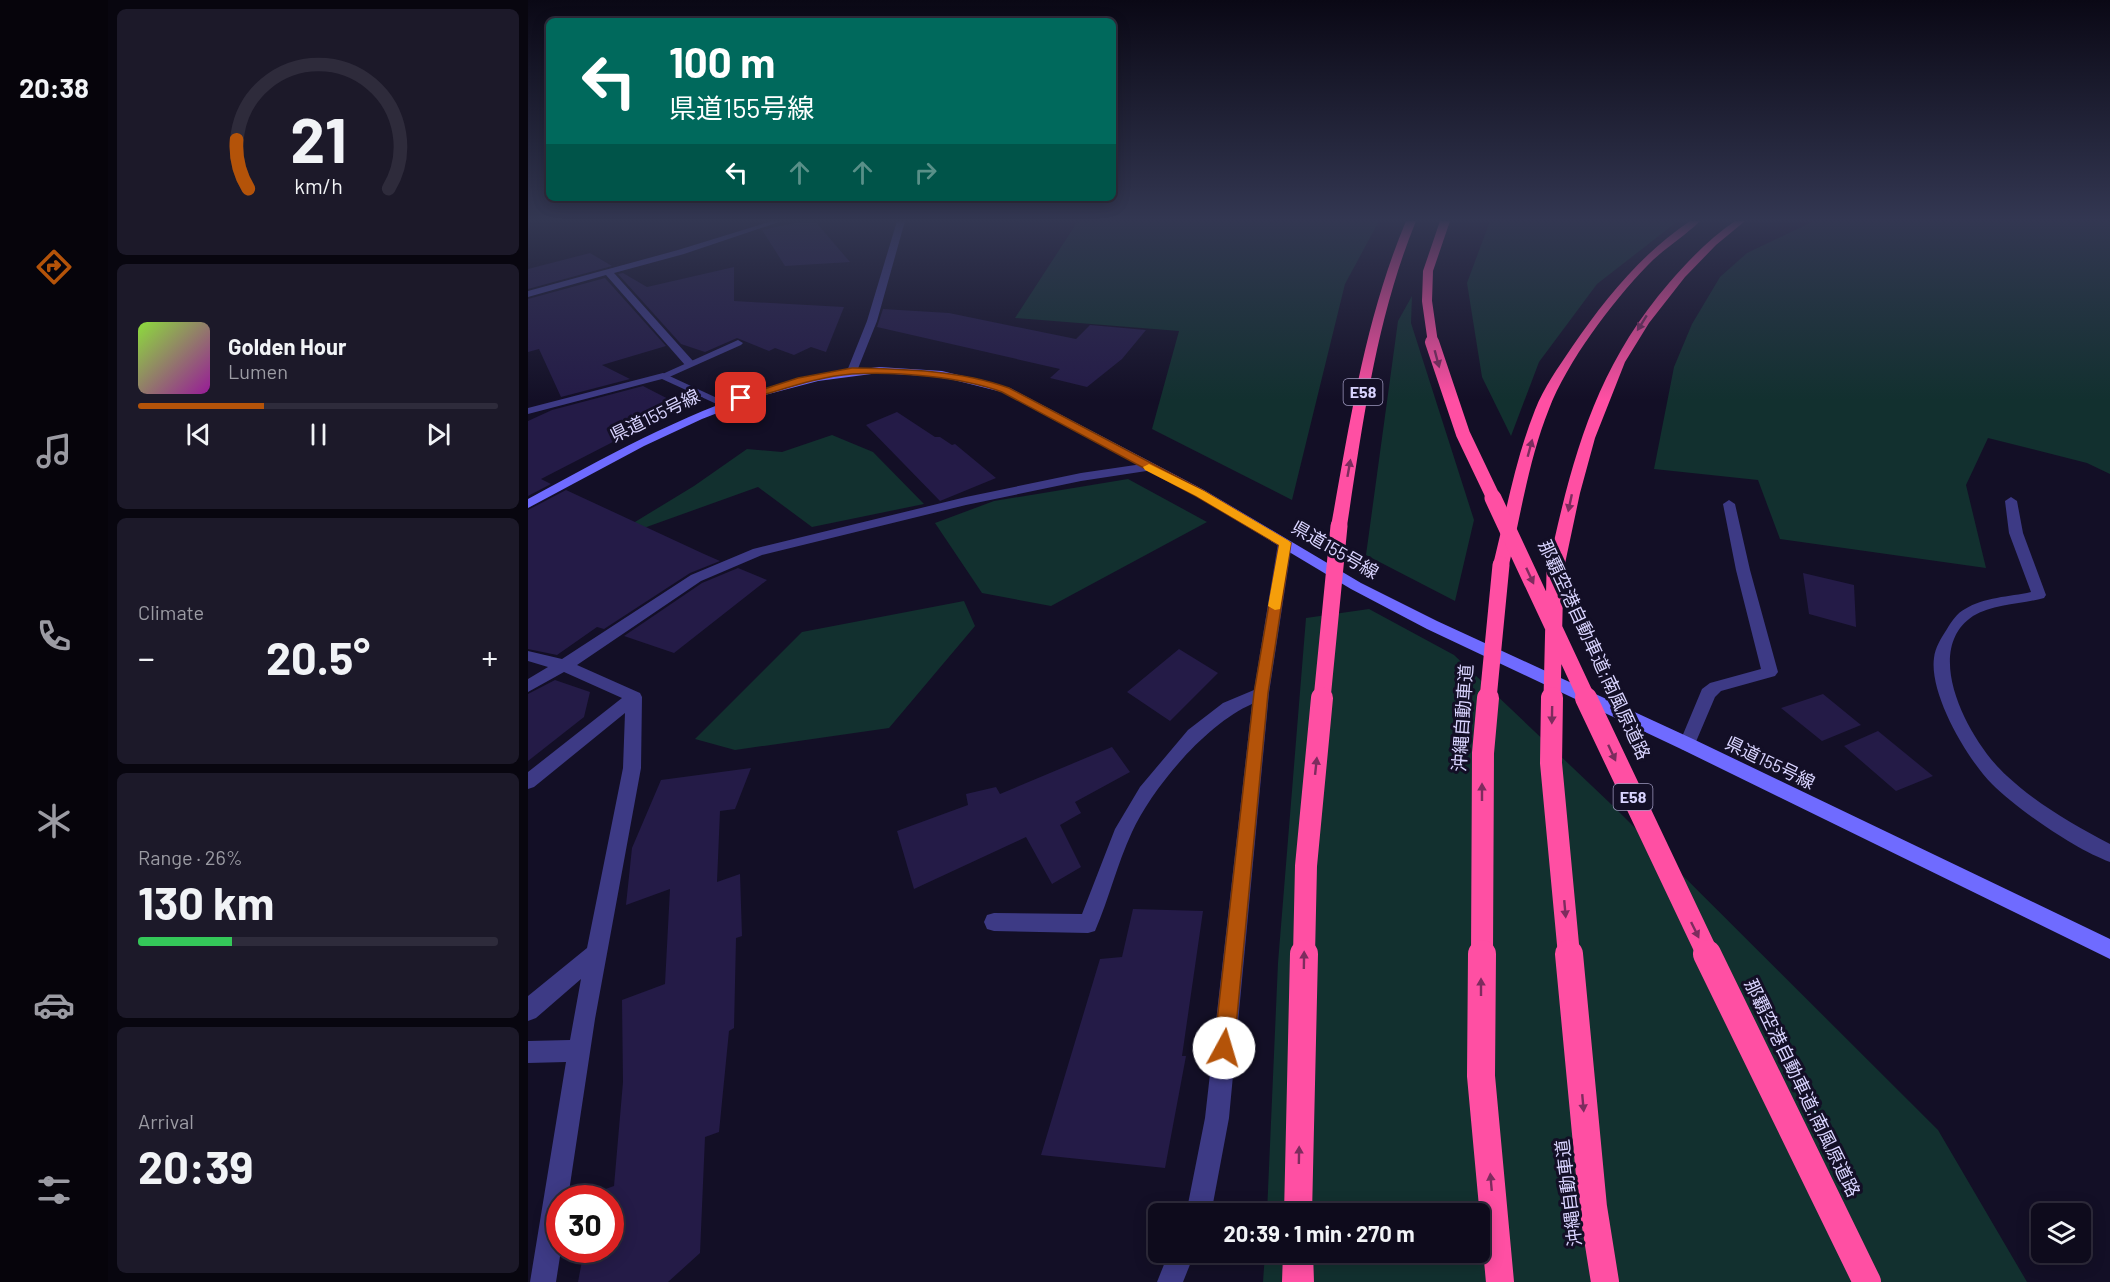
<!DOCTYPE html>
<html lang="en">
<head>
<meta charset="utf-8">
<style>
  :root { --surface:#0e0b1c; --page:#1c1929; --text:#f1f3f6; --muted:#9b9ba3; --line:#2e2b3b; --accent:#b45309 }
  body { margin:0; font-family:Barlow,"Noto Sans JP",sans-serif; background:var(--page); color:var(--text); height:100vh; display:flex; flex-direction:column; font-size:22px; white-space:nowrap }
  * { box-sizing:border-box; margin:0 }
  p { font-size:20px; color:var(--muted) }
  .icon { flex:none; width:33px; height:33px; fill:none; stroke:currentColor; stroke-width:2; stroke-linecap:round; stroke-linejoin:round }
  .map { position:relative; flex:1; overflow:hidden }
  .panel { display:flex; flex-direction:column; gap:9px; padding:9px; background:#08060f; width:420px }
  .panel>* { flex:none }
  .top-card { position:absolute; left:18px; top:18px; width:570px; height:183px; border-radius:9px; box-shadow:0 3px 15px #0003,0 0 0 2px var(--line); background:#00695c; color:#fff; overflow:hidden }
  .fabs { position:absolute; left:1503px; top:1203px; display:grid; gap:12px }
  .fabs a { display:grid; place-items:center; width:60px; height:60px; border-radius:9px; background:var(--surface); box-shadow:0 3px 15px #0003,0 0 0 2px var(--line); font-size:30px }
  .speed { position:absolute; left:18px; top:1185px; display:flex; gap:12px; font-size:30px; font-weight:700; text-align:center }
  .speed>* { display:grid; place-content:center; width:78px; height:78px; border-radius:50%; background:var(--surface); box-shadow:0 3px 15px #0003,0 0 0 2px var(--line); line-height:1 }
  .speed .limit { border:9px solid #d22; background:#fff; color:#111 }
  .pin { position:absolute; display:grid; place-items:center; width:51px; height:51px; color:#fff; margin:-26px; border-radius:12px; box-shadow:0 3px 9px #0006 }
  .me { position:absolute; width:66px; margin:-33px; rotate:6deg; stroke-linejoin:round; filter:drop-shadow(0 0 4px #0008) }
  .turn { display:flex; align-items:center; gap:21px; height:126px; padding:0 24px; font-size:27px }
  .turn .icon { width:78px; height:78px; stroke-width:2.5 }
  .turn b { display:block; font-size:42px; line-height:51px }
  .lanes { display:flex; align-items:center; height:57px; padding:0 24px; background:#0003; justify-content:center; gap:30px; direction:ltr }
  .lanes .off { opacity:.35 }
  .big { font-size:45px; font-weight:700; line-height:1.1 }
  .panel .card { flex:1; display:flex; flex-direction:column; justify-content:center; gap:9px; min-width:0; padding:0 21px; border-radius:9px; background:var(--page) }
  .panel .dial { align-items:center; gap:0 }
  .dial svg { height:156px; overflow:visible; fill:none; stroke:var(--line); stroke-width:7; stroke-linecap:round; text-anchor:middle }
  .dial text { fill:var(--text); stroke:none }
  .song { display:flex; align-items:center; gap:18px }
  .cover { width:72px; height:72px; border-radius:9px; background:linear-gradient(135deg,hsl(90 70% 55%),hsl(300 70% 35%)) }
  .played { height:6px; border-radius:3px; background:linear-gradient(90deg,var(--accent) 35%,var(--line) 35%) }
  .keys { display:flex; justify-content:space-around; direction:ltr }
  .heat { display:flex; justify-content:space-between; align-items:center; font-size:33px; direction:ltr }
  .charge { height:9px; border-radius:4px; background:linear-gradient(90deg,#34c759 26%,var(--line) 0) }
  .trip { position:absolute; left:620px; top:1203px; width:342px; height:60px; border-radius:9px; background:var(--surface); box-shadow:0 3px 15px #0003,0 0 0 2px var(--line); font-weight:700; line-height:60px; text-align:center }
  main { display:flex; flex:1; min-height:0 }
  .dock { display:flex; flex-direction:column; width:108px; justify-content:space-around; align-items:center; background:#06040b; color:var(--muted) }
  .dock .icon { width:42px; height:42px }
  .dock .active { color:var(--accent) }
  .dock b { font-size:27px; color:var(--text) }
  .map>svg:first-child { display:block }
</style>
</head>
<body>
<main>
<nav class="dock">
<b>20:38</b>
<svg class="icon active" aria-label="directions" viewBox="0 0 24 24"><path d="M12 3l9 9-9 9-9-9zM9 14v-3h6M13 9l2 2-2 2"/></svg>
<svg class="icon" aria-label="music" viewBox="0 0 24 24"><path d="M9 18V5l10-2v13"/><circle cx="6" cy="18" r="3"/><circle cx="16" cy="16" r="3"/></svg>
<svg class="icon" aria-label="phone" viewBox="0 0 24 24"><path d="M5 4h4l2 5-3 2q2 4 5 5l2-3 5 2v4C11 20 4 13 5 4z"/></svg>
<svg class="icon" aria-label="climate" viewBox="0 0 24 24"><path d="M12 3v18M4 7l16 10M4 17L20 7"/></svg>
<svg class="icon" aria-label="car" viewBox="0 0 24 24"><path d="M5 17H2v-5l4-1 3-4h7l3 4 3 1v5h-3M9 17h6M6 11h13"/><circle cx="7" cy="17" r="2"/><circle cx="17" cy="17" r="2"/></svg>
<svg class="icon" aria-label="filters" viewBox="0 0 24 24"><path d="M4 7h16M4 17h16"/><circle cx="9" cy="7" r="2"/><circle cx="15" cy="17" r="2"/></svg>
</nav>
<section class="panel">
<div class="card dial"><svg viewBox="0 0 100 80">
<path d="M14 69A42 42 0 1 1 86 69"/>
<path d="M14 69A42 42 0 0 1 8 44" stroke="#b45309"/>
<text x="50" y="56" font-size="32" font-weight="700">21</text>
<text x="50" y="72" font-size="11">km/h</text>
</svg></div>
<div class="card">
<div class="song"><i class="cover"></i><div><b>Golden Hour</b><p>Lumen</p></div></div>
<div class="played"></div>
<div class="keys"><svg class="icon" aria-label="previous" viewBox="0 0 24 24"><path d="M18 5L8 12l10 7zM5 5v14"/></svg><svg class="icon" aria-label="pause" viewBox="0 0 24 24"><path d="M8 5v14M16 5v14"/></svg><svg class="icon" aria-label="next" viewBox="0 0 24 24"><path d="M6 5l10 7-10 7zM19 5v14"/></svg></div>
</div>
<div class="card"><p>Climate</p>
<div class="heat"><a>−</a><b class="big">20.5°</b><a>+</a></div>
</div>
<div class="card"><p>Range · 26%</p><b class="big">130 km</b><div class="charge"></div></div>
<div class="card"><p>Arrival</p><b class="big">20:39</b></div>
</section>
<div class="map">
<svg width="1582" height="1282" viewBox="0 0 1582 1282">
  <rect width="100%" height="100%" fill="#130f26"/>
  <path fill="#12302f" d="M550 221H851L817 284 764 500 624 429 651 331 487 318Z
    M962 221H1150L1069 284 1011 362 983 436 954 377 939 283Z
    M1286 221H1582V474L1559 463 1460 438 1438 485 1458 568 1252 539 1230 480 1126 469 1146 367 1164 324 1192 277 1219 253Z
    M884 296 883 323 946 520 927 601 838 555 870 321Z
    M304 435 345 452 396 504 284 527 230 487 113 529 102 525 166 486 219 449 254 452Z
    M600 479 679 522 523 606 454 593 407 523 466 501Z
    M436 601 447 626 361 728 207 750 167 739 274 632Z
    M841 609 926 655 1084 805 1410 1130 1499 1282H735L737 1253 951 1252V1214L739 1213 750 963 778 618Z"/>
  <path fill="#241b47" d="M281 220H286L322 262 257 266 234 230Z
    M62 253 84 266 0 289V269Z
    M206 267V301L316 307 298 352 283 347 266 355 247 348 241 351 209 338 177 352 153 344 90 274 95 273 119 287Z
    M77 278 138 346 74 365 102 379 33 397 11 349 0 352V299Z
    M355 309 421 313 548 339 562 325 618 330 594 359 559 387 522 378 532 369 349 327Z
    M115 386 154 406 110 427 112 428 13 479 23 484 0 496V421L24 410Z
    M369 412 407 437H412L424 445 427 444 468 478 412 501 338 425Z
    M38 490 176 554 192 561 162 573 76 629 69 627 29 655 0 649V510Z
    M210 568 239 580 146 653 96 636 174 583Z
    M1275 573 1326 585 1328 627 1281 614Z
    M651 649 690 673 642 721 599 692Z
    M27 680 62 692 56 717 0 761V694Z
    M1295 694 1333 725 1294 741 1253 708Z
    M1350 731 1405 776 1368 791 1316 746Z
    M584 747 602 772 547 802 553 813 532 825 553 867 524 884 498 837 386 889 369 831 440 805 438 794 468 787 472 794Z
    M223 768 207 809 192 811 189 882 212 874 214 936 208 938 206 1028 201 1031 191 1132 177 1137 172 1253 140 1282H50L56 1250H82V1198H64L69 1192 86 1186 95 1082 94 1000 137 984 142 889 98 905 104 848 133 780Z
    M605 909 675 911 654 1056H658L637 1168 513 1155 572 959 594 957Z"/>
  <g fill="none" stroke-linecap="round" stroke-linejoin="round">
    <path fill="#3d3a85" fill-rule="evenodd" d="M210 340 215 343 213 345 139 378 130 376Z
      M1483 497 1489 501 1495 533 1518 595 1516 598C1494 604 1465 604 1445 616 1391 652 1444 745 1479 776 1509 804 1546 825 1582 844V862C1548 850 1490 810 1464 784 1439 759 1401 694 1406 658 1407 648 1413 638 1419 629 1423 622 1429 613 1437 609 1456 597 1481 597 1503 592L1481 533 1477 501Z"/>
    <path fill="#3d3a85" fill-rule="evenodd" d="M244 221H254L156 254 86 273 165 361V365H157L78 275 0 297V291L150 250Z
      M135 373 202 404 201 406H193L134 379 0 414V408Z
      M621 463 625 464V470L553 481 438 505 234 555 173 581 49 665 112 693 114 697 113 768 67 1019 40 1198H32L33 1250 28 1282H2L38 1062 0 1063V1041L42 1040 53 979 8 1018 0 1021V996L59 948 95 768 97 713 6 787 0 789V772L94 698 36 672 0 692V679L20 667 0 661V651L34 659 163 575 225 549 438 497 553 473Z
      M1201 500 1207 504 1222 570 1250 672 1247 676 1193 691 1187 697 1167 744 1165 749 1159 751 1153 749 1151 744 1174 689 1182 683 1233 669 1208 570 1195 504Z
      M757 539 764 543 741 693 701 1118 683 1214H658L677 1118 724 704C678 724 625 787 604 832 589 864 581 899 567 931L560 933 466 931 459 929 456 922 459 915 466 913 554 914 587 829 612 787 660 730 695 703 726 690 750 543Z
      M641 1252H667L655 1282H629Z"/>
    <path fill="#3d3a85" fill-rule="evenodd" d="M369 221H377L349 321 329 371 320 373 319 371 339 321Z"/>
    <path fill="#6f6bff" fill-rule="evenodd" d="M351 367 414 371 482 388 676 490 833 583 909 621 1165 739 1582 939V959L1153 749 899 629 823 589 668 496 474 392 414 377 351 373 290 381 233 396 174 419 116 446 0 508V499C92 449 184 397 288 375 308 371 330 370 351 367Z"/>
    <path fill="#ff4fa3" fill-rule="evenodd" d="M878 221H888C848 319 835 422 819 526L811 531 803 526C822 422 837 319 878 221Z
      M912 221H922L905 271 904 301 899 304 894 301 895 271Z
      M1162 221H1172C1156 237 1135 249 1119 266 1084 302 1039 362 1021 409 1001 459 993 513 981 565L979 569H967L965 565C978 513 987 460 1007 410 1016 387 1030 368 1044 347 1077 299 1113 254 1162 221Z
      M1207 221H1217L1188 245 1157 277 1121 323 1097 362 1067 438 1052 493 1035 573 1033 577H1021L1019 573C1043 463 1065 371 1141 283 1161 260 1182 238 1207 221Z
      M755 1252H785L786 1282H754Z"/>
    <path stroke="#ff4fa3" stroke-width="10" d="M899 301 905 343"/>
    <path stroke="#ff4fa3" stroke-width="14" d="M904 342 935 434 966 499"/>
    <path stroke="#ff4fa3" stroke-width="17" d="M965 498 1059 699
      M794 699 811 526
      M960 699 973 565
      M1024 699 1027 573"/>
    <path stroke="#ff4fa3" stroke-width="22" d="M1024 698 1023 763 1041 955
      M1058 698 1180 955
      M776 955 778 866 794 698
      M954 955 955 753 960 698"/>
    <path stroke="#ff4fa3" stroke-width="28" d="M954 954 953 1076 972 1282
      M1041 954 1065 1207 1077 1282
      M1179 954 1339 1282
      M770 1214 776 954"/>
  </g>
  <defs><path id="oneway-solid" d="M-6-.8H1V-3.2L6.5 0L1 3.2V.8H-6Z" transform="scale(1.5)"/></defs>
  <g fill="#7d2c5e">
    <use href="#oneway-solid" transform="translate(1114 323) rotate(122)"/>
    <use href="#oneway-solid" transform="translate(909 359) rotate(75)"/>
    <use href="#oneway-solid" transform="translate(1002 448) rotate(-75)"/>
    <use href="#oneway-solid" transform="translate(821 468) rotate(-80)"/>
    <use href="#oneway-solid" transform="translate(1042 503) rotate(102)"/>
    <use href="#oneway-solid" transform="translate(1002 576) rotate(65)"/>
    <use href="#oneway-solid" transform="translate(1024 715) rotate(91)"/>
    <use href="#oneway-solid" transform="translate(1084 753) rotate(65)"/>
    <use href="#oneway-solid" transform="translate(788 766) rotate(-84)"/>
    <use href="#oneway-solid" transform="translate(954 792) rotate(-90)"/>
    <use href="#oneway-solid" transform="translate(1037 909) rotate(85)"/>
    <use href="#oneway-solid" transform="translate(1167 930) rotate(64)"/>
    <use href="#oneway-solid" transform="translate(776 960) rotate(-89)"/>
    <use href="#oneway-solid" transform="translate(953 987) rotate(-90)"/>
    <use href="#oneway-solid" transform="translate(1055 1103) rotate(85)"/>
    <use href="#oneway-solid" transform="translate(771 1155) rotate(-89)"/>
    <use href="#oneway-solid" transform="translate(963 1182) rotate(-95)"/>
  </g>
  <linearGradient id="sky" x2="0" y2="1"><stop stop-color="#0a0815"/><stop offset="0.55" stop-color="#333752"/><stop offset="1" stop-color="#333752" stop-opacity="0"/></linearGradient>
  <rect width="1582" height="400" fill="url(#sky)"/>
  <path fill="#b45309" stroke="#753606" stroke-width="1.5" d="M324 368C376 369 432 370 481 388L676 491 763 543 740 693 706 1048 703 1055 696 1058 689 1055 686 1048 726 693 751 545 668 496 474 392C434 377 367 371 324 374 286 377 249 392 213 401L208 398 270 378Z"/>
  <path fill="#f59e0b" d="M621 464 676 491 761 541 763 543 752 609 747 610 740 606 751 545 668 496 617 470 615 467Z"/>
  <g text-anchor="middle" stroke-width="6" stroke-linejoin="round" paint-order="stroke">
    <g fill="#130f26" stroke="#9e99be" stroke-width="1.5">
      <rect x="815.5" y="379" width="39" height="26" rx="4.5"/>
      <rect x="1085.5" y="784" width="39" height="26" rx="4.5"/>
    </g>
    <g font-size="16" font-weight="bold" fill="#d9d4ff">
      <text x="835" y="398">E58</text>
      <text x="1105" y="803">E58</text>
    </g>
    <g font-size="18" fill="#d9d4ff" stroke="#130f26">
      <text transform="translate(127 416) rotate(-26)" y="6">県道155号線</text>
      <text transform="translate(807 550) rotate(30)" y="6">県道155号線</text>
      <text transform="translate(1066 650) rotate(65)" y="6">那覇空港自動車道;南風原道路</text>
      <text transform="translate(935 718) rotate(-86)" y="6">沖縄自動車道</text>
      <text transform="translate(1242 763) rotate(26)" y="6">県道155号線</text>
      <text transform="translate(1274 1088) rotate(64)" y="6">那覇空港自動車道;南風原道路</text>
      <text transform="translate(1041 1193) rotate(-97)" y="6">沖縄自動車道</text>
    </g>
  </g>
</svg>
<div class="fabs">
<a><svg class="icon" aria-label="layers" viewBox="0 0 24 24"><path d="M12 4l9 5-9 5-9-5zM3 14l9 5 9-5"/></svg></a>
</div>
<div class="speed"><div class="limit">30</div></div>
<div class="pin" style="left:213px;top:398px;background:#d93025"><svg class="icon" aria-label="arrive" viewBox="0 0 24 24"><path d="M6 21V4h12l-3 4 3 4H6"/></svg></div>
<svg class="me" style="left:696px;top:1048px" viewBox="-20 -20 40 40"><circle r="19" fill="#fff"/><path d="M0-13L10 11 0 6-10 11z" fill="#b45309"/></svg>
<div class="trip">20:39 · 1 min · 270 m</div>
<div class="top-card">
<div class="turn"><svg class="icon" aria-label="left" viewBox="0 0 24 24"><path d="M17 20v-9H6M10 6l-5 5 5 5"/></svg><div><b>100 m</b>県道155号線</div></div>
<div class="lanes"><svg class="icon" aria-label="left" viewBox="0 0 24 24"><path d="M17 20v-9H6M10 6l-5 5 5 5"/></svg><svg class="icon off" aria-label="ahead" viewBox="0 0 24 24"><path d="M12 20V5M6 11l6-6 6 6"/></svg><svg class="icon off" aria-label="ahead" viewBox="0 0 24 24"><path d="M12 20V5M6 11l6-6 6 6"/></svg><svg class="icon off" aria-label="right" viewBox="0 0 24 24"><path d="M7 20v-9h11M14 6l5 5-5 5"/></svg></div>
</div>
</div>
</main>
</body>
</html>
